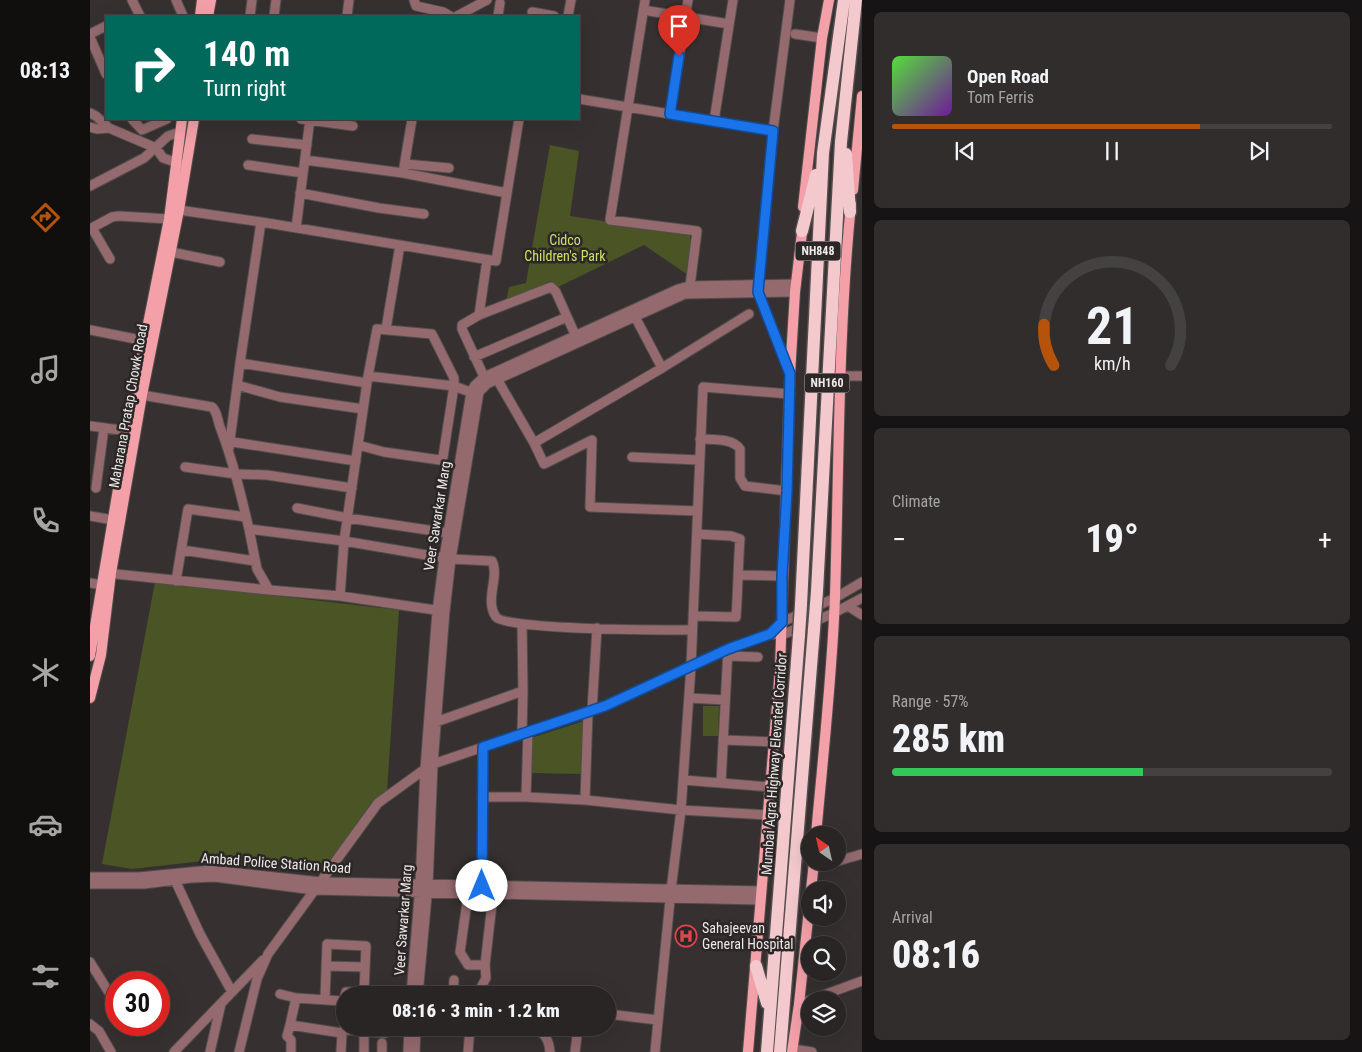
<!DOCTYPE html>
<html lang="en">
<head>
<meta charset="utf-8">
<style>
  :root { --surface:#282524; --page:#302d2c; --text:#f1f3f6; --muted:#a5a5a6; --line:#444241; --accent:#b45309 }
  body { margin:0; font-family:"Roboto Condensed",sans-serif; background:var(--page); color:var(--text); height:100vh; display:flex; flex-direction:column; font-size:19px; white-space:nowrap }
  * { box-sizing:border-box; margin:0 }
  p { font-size:16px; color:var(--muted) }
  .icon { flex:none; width:28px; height:28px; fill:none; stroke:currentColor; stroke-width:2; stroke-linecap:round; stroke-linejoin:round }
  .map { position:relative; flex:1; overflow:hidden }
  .panel { display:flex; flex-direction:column; gap:12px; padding:12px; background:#161414; width:500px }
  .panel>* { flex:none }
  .hud { position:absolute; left:15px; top:15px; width:475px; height:105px; border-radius:0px; box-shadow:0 5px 20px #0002,0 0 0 1px var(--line); background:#00695c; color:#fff; overflow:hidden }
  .needle { width:32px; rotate:326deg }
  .fabs { position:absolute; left:711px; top:826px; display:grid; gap:10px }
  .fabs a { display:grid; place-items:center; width:45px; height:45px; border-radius:50%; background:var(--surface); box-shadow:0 5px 20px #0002,0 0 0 1px var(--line); font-size:25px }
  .speed { position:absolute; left:15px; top:971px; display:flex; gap:10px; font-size:25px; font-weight:700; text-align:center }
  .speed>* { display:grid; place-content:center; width:65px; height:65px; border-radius:50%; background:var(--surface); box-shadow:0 5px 20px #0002,0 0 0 1px var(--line); line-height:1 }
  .speed .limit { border:8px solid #d22; background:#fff; color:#111 }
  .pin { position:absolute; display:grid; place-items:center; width:42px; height:42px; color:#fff; margin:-51px -21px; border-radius:50% 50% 50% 0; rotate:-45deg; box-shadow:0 0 5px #0007 }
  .pin .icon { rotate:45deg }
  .me { position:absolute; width:55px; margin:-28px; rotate:0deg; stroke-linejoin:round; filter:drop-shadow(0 0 4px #0008) }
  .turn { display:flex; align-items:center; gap:18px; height:105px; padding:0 15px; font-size:22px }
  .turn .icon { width:65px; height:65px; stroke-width:2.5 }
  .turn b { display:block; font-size:35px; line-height:42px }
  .big { font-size:38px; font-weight:800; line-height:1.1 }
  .panel .tile { flex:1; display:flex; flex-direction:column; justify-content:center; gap:8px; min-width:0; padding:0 18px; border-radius:8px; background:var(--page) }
  .panel .dial { align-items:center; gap:0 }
  .dial svg { height:130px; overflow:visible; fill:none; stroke:var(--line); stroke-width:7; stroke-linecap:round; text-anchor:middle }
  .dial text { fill:var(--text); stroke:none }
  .song { display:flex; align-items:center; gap:15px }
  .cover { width:60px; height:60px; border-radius:8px; background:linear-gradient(135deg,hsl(110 70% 55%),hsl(280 70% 35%)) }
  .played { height:5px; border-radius:2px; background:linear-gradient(90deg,var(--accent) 70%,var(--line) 70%) }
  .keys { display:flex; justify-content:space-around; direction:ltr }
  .heat { display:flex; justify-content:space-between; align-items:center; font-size:28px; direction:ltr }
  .charge { height:8px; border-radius:4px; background:linear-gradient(90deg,#34c759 57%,var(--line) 0) }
  .trip { position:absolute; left:246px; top:986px; width:280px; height:50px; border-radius:25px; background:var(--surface); box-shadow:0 5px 20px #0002,0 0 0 1px var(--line); font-weight:800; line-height:50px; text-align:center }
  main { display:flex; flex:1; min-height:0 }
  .dock { display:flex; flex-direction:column; width:90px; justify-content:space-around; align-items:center; background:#100f0e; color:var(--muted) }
  .dock .icon { width:35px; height:35px }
  .dock .current { color:var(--accent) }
  .dock b { font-size:22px; color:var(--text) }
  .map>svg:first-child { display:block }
</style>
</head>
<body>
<main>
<nav class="dock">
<b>08:13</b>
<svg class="icon current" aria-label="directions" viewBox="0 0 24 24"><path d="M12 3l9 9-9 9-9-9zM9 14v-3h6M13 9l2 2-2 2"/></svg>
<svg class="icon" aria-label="music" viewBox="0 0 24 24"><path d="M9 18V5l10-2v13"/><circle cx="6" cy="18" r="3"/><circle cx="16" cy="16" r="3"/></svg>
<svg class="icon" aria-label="phone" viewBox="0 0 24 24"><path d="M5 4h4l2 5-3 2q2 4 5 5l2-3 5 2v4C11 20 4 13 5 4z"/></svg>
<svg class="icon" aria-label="climate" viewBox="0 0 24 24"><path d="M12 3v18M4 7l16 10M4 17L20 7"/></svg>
<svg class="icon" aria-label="car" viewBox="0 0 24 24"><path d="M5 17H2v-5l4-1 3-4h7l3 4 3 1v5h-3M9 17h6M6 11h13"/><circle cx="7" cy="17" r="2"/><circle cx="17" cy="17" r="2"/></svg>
<svg class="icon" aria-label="filters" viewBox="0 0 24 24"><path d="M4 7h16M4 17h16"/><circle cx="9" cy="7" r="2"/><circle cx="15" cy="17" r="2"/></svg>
</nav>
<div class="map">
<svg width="772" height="1052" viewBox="0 0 772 1052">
  <rect width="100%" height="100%" fill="#363130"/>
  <path fill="#4b5424" d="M460 145 489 151 480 216 600 234 601 277 554 245 464 289 461 281 416 301 419 287 436 283Z
    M65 582 309 610 297 792 282 802 260 834 235 874 113 861 42 869 12 864Z
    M613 706H629L628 736H613Z
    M494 721 492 774 442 773 441 738Z"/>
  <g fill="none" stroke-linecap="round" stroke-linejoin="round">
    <g stroke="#534e4d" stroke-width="11">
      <path id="minor" d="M42 0 50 16
        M86 0 93 16
        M324 0 326 6 353 12 360 16
        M555 0 520 220 607 231 600 286
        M559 11 639 24
        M442 12 464 16
        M160 16 162 0
        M184 16 186 0
        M257 16 259 0
        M367 16 397 0
        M408 16 410 3
        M478 16 481 0
        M0 34 16 26
        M705 34 732 38
        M0 37 16 74
        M489 99 683 131
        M0 113 6 116 19 128
        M580 114 598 0
        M42 119 52 130 77 119
        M211 119 263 126
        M624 121 643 0
        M0 127 7 129 19 128 66 148 73 158 91 164
        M162 139 217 145
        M215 160 313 173 322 119
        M315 164 359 168
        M158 165 213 173
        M313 173 417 193
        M0 186 54 158 78 136 90 132
        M210 193 289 208 334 214
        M82 209 171 222 406 261 429 119
        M2 228 20 259
        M206 228 220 119
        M0 229 22 217 29 216 79 219
        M81 252 130 262
        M543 313 572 368
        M389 315 397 260
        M296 329 310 245
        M0 330 61 342
        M384 357 477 317
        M150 363 277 383
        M700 374 668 292 683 131 700 0
        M751 376H772
        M407 379 444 443 572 368 659 314
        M396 381 372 329V325L389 315 461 287 466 292 487 339
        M147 385 190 397 273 409
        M46 394 122 407C128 413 127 419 130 427 143 461 151 495 159 529L254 541 354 558
        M0 426 38 431
        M610 439C622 440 643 438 650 449V478L655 486 697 491
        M136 441 266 461
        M444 443 454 464 502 440 500 507 607 511
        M268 445 294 452 350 460 353 457 364 386 278 376
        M139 448 150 363 171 222
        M542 457 609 460
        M95 467 146 474 177 475 262 488
        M6 488 14 428
        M207 508 258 518 358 533
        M0 516 29 521
        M159 529 167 569 179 590 250 596
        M92 550 165 561
        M361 559 402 561C410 577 394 600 406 617 415 630 577 630 602 630
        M16 573 179 590
        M649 575 692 576
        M86 581 98 509 156 517
        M0 583 12 585
        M758 606 772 615
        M352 611 250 596 254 541 278 376 287 329 342 334 364 378V386L385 394
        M603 616 646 617C648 591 648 565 650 539L641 536 607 534
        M688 626 692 622 745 598 772 582
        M637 656 668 657
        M599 698 635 700
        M502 710 507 628
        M346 722 433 691 432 624
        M432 734 433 691
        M633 740 684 742
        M593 780 680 787
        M631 783 638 649
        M392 797H436L438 732
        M436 797 495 800 498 712
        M495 800 591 810 677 815
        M748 861 772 854
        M723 868 741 862
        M0 877H49L121 870 231 882 671 891
        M85 880 110 934 142 992
        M0 884H54L101 878 125 877 224 890 670 900
        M392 886 393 747
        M378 895 370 952 378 965H395
        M0 962 26 1004
        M236 966 275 967
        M190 994 206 998 200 1025
        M321 995 330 885 335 769 347 611 354 558 381 392 385 385 394 377 588 289 599 286 706 284
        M328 995 338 885 343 764 355 611 361 559 389 392 397 384 595 294 705 292
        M363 995 364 980
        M387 995 396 978 395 965 403 895
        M206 998 252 1001 254 1004 255 1029 257 1030 295 1033V1028
        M235 999 237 944 276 946 274 992H256L255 995
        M709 1004 772 981
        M518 1014 568 1020
        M0 1024 9 1031 21 1052
        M444 1028C455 1033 459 1040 460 1052
        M703 1049 722 1052
        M84 1052 173 960
        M120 1052 131 1004
        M149 1052 167 979 178 954 288 803 335 769 343 764 515 706 638 649 680 634 692 635 744 613 772 598
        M201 1052V1040L197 1036 200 1025 252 1033 251 1052
        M274 1052V1037
        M292 1052V1043
        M318 1052 319 1028
        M325 1052 326 1028
        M378 1052 380 1028
        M485 1052 488 1028
        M565 1052 581 890 591 810 601 666 613 387 700 394"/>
    </g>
    <g stroke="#534e4d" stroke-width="12">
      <path id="major" d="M110 16 112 0
        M118 16 121 0
        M763 190 772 96
        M713 207 732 38 739 0
        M0 656 44 394 79 219 92 119
        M0 698 11 655 21 573 52 395 89 210 104 119
        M726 835C733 756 742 677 745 597 749 466 748 335 761 204
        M721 890 724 862
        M658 1052 690 669 700 374 705 292 713 224
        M702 1052 709 1004 720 900"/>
    </g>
    <g stroke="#534e4d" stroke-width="15">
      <path id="highway" d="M756 154 760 212
        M712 231 726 175
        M727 591 751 142 766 0
        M711 605 733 153 754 0
        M666 966 677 1003
        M677 1052 709 635
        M690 1052 724 629"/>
    </g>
    <use href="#minor" stroke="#946a6e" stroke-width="9"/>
    <use href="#major" stroke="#f4a0a9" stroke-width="10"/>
    <use href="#highway" stroke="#f3c9cd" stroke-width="12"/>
    <g stroke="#534e4d" stroke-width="15" stroke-linecap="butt">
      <path id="highway-bridge" d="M724 629 727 591
        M709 635 711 605"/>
    </g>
    <use href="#highway-bridge" stroke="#f3c9cd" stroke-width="12"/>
  </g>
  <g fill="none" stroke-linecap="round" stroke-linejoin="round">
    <g stroke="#114b97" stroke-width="12">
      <path id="route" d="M392 886 393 747 515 706 638 649 680 634 692 622V576L697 491 700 374 668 292 683 131 580 114 589 56"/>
    </g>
    <use href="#route" stroke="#1a73e8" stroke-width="9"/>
  </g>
  <defs>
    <g id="hospital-ring" transform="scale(1.125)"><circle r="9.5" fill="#2c2726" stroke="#e0444e" stroke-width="1.5"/><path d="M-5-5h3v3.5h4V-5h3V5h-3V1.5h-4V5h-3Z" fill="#e0444e"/></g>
  </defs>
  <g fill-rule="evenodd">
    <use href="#hospital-ring" x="596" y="936"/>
  </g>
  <g text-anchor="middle" stroke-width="5" stroke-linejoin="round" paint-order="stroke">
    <g fill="#2c2726" stroke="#b2afae" stroke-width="1">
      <rect x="705.5" y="241.5" width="45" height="19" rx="4"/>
      <rect x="714.5" y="373.5" width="45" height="19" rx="4"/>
    </g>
    <g font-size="12" font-weight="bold" fill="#ece9e8">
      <text x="728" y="255">NH848</text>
      <text x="737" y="387">NH160</text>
    </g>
    <g font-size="14" fill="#cbe168" stroke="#2c2726">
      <text x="475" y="245">Cidco<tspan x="475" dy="16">Children's Park</tspan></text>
    </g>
    <g font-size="14" fill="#ece9e8" stroke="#2c2726">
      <text transform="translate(38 406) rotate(-80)" y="5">Maharana Pratap Chowk Road</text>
      <text transform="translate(347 516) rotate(-81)" y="5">Veer Sawarkar Marg</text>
      <text transform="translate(684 764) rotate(-86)" y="5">Mumbai Agra Highway Elevated Corridor</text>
      <text transform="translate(186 863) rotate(4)" y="5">Ambad Police Station Road</text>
      <text transform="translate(313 920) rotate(-86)" y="5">Veer Sawarkar Marg</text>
    </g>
    <g font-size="14" fill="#ece9e8" stroke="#2c2726" text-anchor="start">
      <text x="612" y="933">Sahajeevan<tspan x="612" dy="16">General Hospital</tspan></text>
    </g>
  </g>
</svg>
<div class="fabs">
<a><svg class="needle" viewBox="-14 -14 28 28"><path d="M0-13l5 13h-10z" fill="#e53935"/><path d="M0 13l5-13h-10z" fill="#a5a5a6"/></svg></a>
<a><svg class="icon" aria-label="sound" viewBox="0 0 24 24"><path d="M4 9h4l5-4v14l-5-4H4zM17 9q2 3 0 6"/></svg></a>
<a><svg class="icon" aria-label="search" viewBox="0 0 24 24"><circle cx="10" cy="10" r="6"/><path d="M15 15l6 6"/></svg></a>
<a><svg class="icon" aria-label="layers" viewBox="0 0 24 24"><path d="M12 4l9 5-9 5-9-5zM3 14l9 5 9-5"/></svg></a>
</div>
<div class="speed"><div class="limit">30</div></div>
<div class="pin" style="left:589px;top:56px;background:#d93025"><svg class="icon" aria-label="arrive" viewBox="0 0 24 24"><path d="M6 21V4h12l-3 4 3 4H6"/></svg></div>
<svg class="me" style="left:392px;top:886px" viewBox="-20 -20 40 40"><circle r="19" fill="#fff"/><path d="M0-13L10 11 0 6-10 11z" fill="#1a73e8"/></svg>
<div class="trip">08:16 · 3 min · 1.2 km</div>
<div class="hud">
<div class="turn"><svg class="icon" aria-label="right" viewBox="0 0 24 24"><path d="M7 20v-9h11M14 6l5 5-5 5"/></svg><div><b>140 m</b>Turn right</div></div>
</div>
</div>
<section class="panel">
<div class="tile">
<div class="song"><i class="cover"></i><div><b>Open Road</b><p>Tom Ferris</p></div></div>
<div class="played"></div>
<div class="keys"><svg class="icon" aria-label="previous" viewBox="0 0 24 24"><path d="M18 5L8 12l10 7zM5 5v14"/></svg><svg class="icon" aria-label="pause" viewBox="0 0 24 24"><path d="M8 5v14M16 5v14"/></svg><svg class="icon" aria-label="next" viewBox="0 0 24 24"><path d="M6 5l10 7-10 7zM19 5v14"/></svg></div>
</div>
<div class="tile dial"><svg viewBox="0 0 100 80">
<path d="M14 69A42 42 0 1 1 86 69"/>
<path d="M14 69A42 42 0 0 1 8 44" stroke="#b45309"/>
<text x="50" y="56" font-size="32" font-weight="700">21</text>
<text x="50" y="72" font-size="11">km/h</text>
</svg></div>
<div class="tile"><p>Climate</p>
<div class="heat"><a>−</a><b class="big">19°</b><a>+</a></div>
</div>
<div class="tile"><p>Range · 57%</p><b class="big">285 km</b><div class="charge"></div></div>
<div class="tile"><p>Arrival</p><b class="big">08:16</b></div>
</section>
</main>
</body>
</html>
